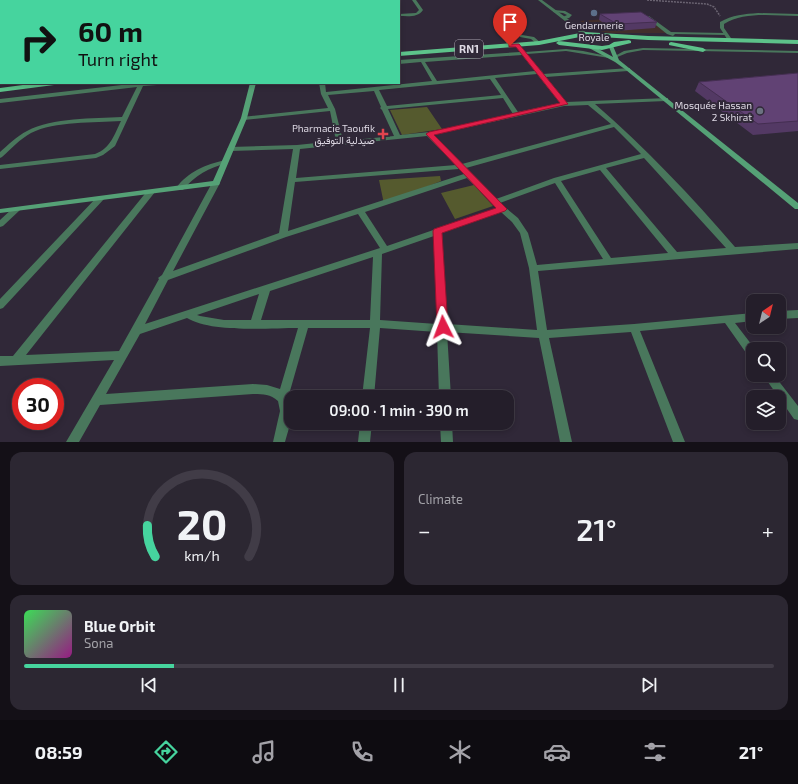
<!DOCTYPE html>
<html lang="en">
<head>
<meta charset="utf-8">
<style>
  :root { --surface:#241e2a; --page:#2c2732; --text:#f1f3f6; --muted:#a3a2a8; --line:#413c47; --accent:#46d49e }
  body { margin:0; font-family:"Exo 2",Vazirmatn,sans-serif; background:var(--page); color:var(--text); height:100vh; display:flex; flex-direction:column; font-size:15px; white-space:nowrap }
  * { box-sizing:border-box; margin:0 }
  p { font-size:13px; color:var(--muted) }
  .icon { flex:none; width:22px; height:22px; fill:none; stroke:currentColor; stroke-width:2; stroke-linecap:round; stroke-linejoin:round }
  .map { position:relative; height:442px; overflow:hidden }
  .panel { display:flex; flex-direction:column; gap:10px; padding:10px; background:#141017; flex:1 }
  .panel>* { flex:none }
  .top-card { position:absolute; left:0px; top:0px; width:400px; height:84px; box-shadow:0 2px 6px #0003,0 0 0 1px var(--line); background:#46d49e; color:#111; overflow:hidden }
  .needle { width:26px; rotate:35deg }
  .fabs { position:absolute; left:746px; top:294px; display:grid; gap:8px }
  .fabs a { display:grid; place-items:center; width:40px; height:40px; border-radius:8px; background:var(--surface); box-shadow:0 2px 6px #0003,0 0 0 1px var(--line); font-size:20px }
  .speed { position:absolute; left:12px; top:378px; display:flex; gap:8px; font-size:20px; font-weight:700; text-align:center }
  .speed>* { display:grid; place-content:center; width:52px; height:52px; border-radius:50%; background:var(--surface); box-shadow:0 2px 6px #0003,0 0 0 1px var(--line); line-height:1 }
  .speed .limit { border:6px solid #d22; background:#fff; color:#111 }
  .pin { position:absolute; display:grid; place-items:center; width:34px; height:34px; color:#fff; margin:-41px -17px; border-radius:50% 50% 50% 0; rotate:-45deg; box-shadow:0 0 4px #0007 }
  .pin .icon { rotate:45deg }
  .me { position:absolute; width:44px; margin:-22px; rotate:357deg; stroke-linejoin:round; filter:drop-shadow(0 0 3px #0008) }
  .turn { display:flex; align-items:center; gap:14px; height:84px; padding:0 12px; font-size:18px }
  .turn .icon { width:52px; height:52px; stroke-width:2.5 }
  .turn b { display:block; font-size:28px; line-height:34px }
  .big { font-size:30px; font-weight:600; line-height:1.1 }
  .panel .widget { flex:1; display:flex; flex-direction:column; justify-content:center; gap:6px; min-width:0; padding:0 14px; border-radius:12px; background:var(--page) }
  .panel .dial { align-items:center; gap:0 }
  .dial svg { height:104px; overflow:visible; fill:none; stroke:var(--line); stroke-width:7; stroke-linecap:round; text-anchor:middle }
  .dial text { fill:var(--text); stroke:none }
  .song { display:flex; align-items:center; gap:12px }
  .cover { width:48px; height:48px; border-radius:6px; background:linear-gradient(135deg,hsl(130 70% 55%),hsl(310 70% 35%)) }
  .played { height:4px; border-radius:2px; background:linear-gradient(90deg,var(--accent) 20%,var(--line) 20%) }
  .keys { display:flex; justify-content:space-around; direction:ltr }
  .heat { display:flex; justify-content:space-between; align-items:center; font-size:22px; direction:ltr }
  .panel .tiles { flex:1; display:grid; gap:10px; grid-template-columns:1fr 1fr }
  .widget:last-child { grid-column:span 2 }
  .trip { position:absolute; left:284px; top:390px; width:230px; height:40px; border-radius:12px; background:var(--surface); box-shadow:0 2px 6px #0003,0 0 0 1px var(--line); font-weight:600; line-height:40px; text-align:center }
  .dock { display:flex; height:64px; justify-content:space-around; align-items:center; background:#0e0c11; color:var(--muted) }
  .dock .icon { width:28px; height:28px }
  .dock .on { color:var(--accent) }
  .dock b { font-size:18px; color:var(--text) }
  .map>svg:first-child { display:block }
</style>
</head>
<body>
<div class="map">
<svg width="798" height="442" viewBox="0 0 798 442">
  <rect width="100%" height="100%" fill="#302838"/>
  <path fill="#422e2b" d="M642 16 667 33H608L592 29 580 21Z"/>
  <path fill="#555a2e" d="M427 107 442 129 402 135 390 110Z
    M440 176 441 181 384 204 379 180Z
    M474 185 493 206 455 219 441 193Z"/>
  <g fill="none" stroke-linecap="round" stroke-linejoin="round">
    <path stroke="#6a6371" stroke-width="1.5" stroke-dasharray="2 1" stroke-linecap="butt" d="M647 0 707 4 714 7 720 16"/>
    <path fill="#49775c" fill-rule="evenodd" d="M554 10 565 11 572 15 569 18 563 19V17L567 15 563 13 553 12Z
      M647 16H649L671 32 725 33 727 34 725 35 675 34 673 36 667 34 647 18Z
      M522 35 534 37 541 43 537 44 531 39 520 37V35Z
      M509 36 513 37 509 40 512 45 510 46H508L504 39Z
      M0 50H1V52H0Z"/>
    <path fill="#49775c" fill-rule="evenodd" d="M285 0H305L284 1Z
      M313 0H317V1H313Z
      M343 0H347V1H343Z
      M376 0H380V1H376Z
      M412 0H416L423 10C418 18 407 16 399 16V14L416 13 419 10Z
      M538 0H542L587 33V35H583Z
      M758 13 798 14V16C775 16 745 11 724 24V28L733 41 731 42H729L720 28V22C732 15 745 14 758 13Z
      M515 44H519L525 52 566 49 583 51 611 57 609 58 566 51 527 54 540 70 542 71 543 74 630 68V70L628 71 546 77 566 102 668 98V100L666 101 595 104C645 147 692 197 735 247L798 243V249L538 271 547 330 634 324 753 313V321L735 323 755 349H753V358L749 357 725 323 640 331 685 442H673L631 332 549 338 572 442H560L539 338 447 332 451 397H439L437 332 380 328 374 397H362L370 328H308L288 398C295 412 289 428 285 442H273L280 411 278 401C270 394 263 394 253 394L100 405 79 442H66L114 360 0 366V356H13L148 190H154L155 192 26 355 119 351 159 279 158 278 162 275 213 181H219L220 183 173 271 279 233 293 149 230 151 227 149 230 147 297 145 336 141 330 111 244 120 241 118 242 117 328 108 321 94 319 83H325L326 92 432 81 421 62 399 64V60L520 52 515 45ZM522 55 535 71 437 81 425 62ZM537 74 560 103 518 112 495 78ZM490 79 501 95 387 106 379 90ZM374 91 381 107 380 108 382 110 394 136 343 141 335 109 328 95ZM503 98 513 114 429 132 400 135 388 109ZM588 105 611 124 462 164 433 135 564 106ZM614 127 641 154 554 178 496 199 466 168ZM427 136 456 165 296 178 300 149ZM644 158 726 248 677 252 606 168ZM459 169 464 174 288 231 295 182ZM600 170 668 253 611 258 561 181ZM467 178 497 208 387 246 365 212ZM555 183 603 259 537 265 528 233 518 218 500 203ZM501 212 512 222 520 233 529 268 537 330 447 324 442 233ZM358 214 380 248 145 324 168 280 286 237ZM434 236 437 324 380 320 382 254ZM373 257 370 320H261L270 291ZM259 294 251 320H224L200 316 197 315ZM187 318C212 333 268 328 298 328L280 389 267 385 253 384 106 394 140 334Z
      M643 48 798 51V53L643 50 627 53 615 58 613 57 624 51Z
      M139 83H160L157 85 143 86 115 146 103 155 96 158 0 169V165L95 154C111 148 114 135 121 121 94 123 55 121 31 133 20 139 11 149 2 157L0 158V152C8 145 17 136 27 131 53 117 93 119 122 117L137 87 0 103V99Z
      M225 160 228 162 227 163C209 168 195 175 183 190H177L176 188C189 171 205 165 225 160Z
      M97 197H103L104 199 3 308 0 309V299Z
      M13 208H16L20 210 3 226 0 227V220Z
      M798 310V318L779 319V311Z
      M763 375H774L798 406V420L794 419Z
      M360 423H372L370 442H358Z
      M440 423H452L453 442H441Z"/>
    <path fill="#55a176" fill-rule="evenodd" d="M589 46H593L613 57 609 47 613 46 619 60 798 203V209H795L626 70 615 62 589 48Z
      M1 60V64L0 65V61Z
      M1 71V75L0 76V72Z
      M250 83H256L247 118 219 185 0 213V209L213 181 241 118Z"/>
    <path fill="#5dc28a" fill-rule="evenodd" d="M585 32 648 36 798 40V44L648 40 585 36 539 45 399 56V52L539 41Z
      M629 40 631 41V43L602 50 559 45 556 43 559 41 602 46 609 45 614 42Z
      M671 42 703 48 706 50 703 52 669 45V43Z
      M0 79H1V83H0Z
      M38 83H57L54 85 0 92V88Z"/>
  </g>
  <path fill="#533964" d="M600 14 657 22 655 28 616 31 599 20Z
    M798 73V131L753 135 695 91 699 82Z"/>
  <path fill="#442e51" d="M0 0H15V1H1V9H0Z
    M1 12V24L0 25V13Z"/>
  <path fill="#614274" stroke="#442e51" d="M641 12 657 22 617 24 600 14Z
    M798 73V121L758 124 699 82Z"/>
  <path fill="#e11d48" stroke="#92132f" d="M509 44H519L568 104 434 135 507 209 505 211 442 233 448 327 447 330 443 331 439 330 437 327 433 231 434 229 496 208 426 134 429 132 560 103 516 47H509Z"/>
  <circle fill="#5c6f8a" stroke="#302838" stroke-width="1.5" cx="594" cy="13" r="4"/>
  <circle fill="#6b7280" stroke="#302838" stroke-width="1.5" cx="760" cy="111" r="4"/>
  <path fill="#e0444e" stroke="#302838" stroke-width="1.5" d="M381 128h4v4h4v4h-4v4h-4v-4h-4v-4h4z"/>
  <g text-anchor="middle" stroke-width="4" stroke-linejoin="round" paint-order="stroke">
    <g font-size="10" fill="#ded9e4" stroke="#302838" text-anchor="end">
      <text x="594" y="29" text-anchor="middle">Gendarmerie<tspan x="594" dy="12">Royale</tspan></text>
      <text x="752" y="109">Mosquée Hassan<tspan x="752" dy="12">2 Skhirat</tspan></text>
      <text x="375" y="132">Pharmacie Taoufik<tspan x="375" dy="12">صيدلية التوفيق</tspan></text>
    </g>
    <rect fill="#302838" stroke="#aaa4b0" stroke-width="1" x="455" y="40" width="28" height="18" rx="3"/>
    <g font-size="11" font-weight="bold" fill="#ded9e4">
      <text x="469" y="53">RN1</text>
    </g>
  </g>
</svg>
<div class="fabs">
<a><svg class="needle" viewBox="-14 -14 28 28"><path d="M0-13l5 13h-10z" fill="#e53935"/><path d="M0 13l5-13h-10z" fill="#a3a2a8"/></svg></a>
<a><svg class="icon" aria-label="search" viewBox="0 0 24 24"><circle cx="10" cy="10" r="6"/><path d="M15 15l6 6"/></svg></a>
<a><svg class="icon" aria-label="layers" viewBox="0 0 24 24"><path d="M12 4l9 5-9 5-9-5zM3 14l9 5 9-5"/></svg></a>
</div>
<div class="speed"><div class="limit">30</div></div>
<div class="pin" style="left:510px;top:46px;background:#d93025"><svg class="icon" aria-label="arrive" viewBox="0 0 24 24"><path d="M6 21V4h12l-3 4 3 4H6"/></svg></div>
<svg class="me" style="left:443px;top:327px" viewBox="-20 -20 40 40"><path d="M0-17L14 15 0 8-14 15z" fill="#e11d48" stroke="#fff" stroke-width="4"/></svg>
<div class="trip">09:00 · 1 min · 390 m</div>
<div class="top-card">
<div class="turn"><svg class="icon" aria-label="right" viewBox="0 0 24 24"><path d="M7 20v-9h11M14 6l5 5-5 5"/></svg><div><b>60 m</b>Turn right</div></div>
</div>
</div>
<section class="panel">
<div class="tiles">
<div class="widget dial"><svg viewBox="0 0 100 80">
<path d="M14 69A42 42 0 1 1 86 69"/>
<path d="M14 69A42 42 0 0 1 8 45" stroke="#46d49e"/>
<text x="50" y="56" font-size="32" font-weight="700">20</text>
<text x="50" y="72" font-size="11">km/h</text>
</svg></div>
<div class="widget"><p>Climate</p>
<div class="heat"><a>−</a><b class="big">21°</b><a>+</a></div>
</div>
<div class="widget">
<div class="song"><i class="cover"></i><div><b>Blue Orbit</b><p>Sona</p></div></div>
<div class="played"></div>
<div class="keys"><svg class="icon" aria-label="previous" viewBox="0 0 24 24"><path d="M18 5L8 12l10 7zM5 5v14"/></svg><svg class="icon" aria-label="pause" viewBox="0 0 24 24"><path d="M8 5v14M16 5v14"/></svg><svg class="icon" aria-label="next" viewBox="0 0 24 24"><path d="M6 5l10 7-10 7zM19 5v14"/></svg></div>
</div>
</div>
</section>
<nav class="dock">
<b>08:59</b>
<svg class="icon on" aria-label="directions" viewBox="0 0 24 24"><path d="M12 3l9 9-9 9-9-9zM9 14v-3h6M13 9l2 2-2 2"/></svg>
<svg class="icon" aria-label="music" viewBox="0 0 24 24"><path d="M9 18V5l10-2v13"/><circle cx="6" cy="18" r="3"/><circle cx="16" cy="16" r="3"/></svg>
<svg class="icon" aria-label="phone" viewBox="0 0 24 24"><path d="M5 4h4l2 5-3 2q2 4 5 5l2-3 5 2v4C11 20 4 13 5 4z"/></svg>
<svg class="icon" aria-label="climate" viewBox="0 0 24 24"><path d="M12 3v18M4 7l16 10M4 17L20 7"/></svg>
<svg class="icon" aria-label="car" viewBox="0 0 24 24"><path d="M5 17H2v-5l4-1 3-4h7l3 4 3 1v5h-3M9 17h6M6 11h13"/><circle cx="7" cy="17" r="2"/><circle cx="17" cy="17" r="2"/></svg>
<svg class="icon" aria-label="filters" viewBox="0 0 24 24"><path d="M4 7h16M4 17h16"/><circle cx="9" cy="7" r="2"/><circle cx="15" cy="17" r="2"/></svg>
<b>21°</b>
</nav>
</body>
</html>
